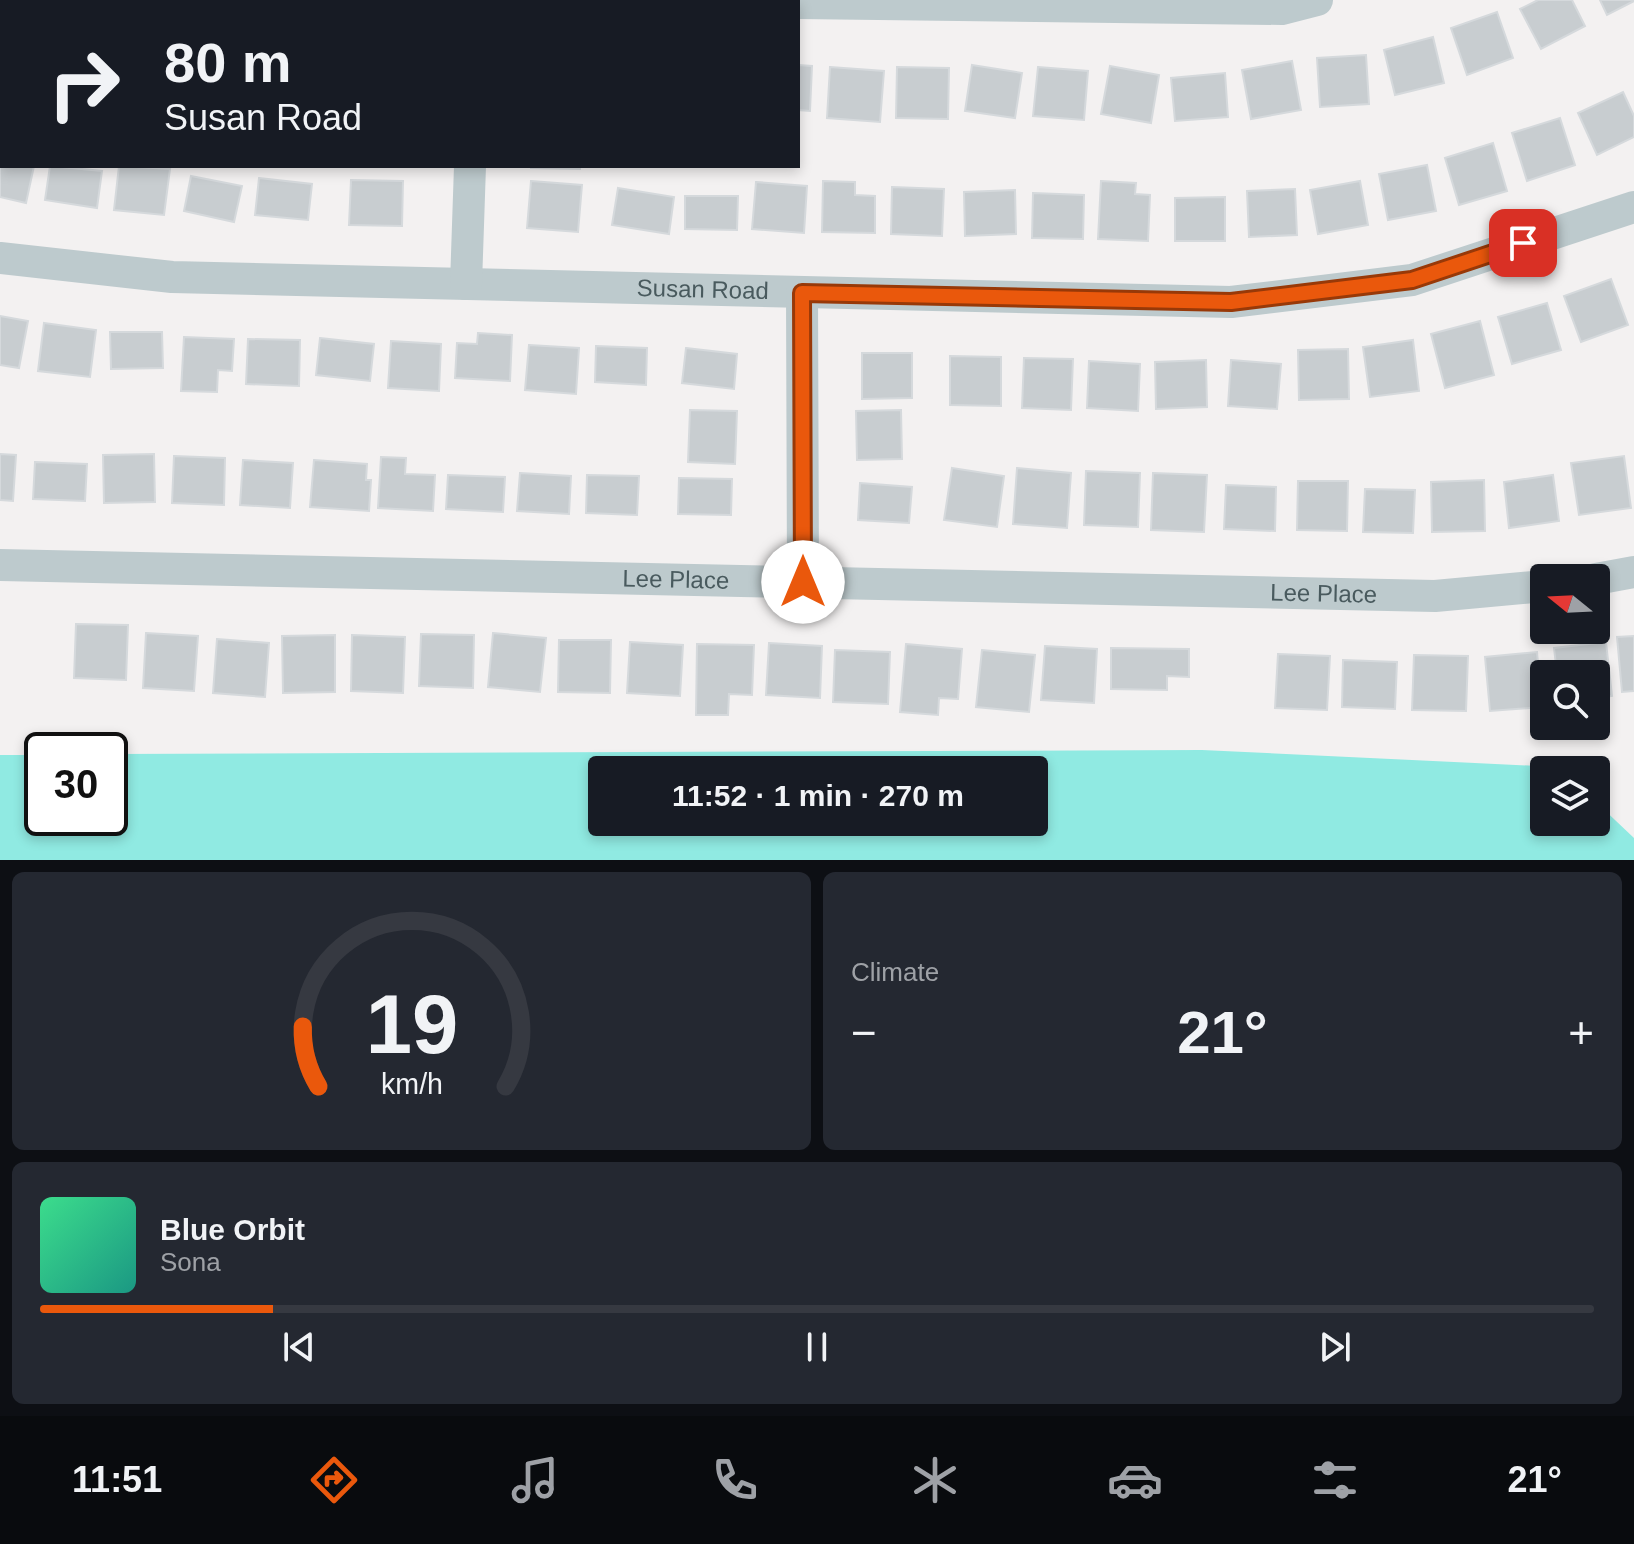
<!DOCTYPE html>
<html lang="en">
<head>
<meta charset="utf-8">
<style>
  :root { --surface:#171b24; --page:#242831; --text:#f1f3f6; --muted:#9ea1a6; --line:#363941; --accent:#ea580c }
  body { margin:0; font-family:Arial,sans-serif; background:var(--page); color:var(--text); height:100vh; display:flex; flex-direction:column; font-size:30px; white-space:nowrap }
  * { box-sizing:border-box; margin:0 }
  p { font-size:26px; color:var(--muted) }
  .icon { flex:none; width:44px; height:44px; fill:none; stroke:currentColor; stroke-width:2; stroke-linecap:round; stroke-linejoin:round }
  .map { position:relative; height:860px; overflow:hidden }
  .side { display:flex; flex-direction:column; gap:12px; padding:12px; background:#0d0f14; flex:1 }
  .side>* { flex:none }
  .hud { position:absolute; left:0px; top:0px; width:800px; height:168px; box-shadow:0 4px 12px #0003; background:#171b24; color:var(--text); overflow:hidden }
  .needle { width:52px; rotate:288deg }
  .buttons { position:absolute; left:1530px; top:564px; display:grid; gap:16px }
  .buttons a { display:grid; place-items:center; width:80px; height:80px; border-radius:8px; background:var(--surface); box-shadow:0 4px 12px #0003; font-size:40px }
  .speed { position:absolute; left:24px; top:732px; display:flex; gap:16px; font-size:40px; font-weight:700; text-align:center }
  .speed>* { display:grid; place-content:center; width:104px; height:104px; border-radius:50%; background:var(--surface); box-shadow:0 4px 12px #0003; line-height:1 }
  .speed .limit { border:4px solid #111; border-radius:12px; background:#fff; color:#111 }
  .pin { position:absolute; display:grid; place-items:center; width:68px; height:68px; color:#fff; margin:-34px; border-radius:16px; box-shadow:0 4px 12px #0006 }
  .me { position:absolute; width:88px; margin:-44px; rotate:0deg; stroke-linejoin:round; filter:drop-shadow(0 0 6px #0008) }
  .turn { display:flex; align-items:center; gap:28px; height:168px; padding:0 32px; font-size:36px }
  .turn .icon { width:104px; height:104px; stroke-width:2.5 }
  .turn b { display:block; font-size:56px; line-height:68px }
  .big { font-size:60px; font-weight:700; line-height:1.1 }
  .side .tile { flex:1; display:flex; flex-direction:column; justify-content:center; gap:12px; min-width:0; padding:0 28px; border-radius:12px; background:var(--page) }
  .side .dial { align-items:center; gap:0 }
  .dial svg { height:208px; overflow:visible; fill:none; stroke:var(--line); stroke-width:7; stroke-linecap:round; text-anchor:middle }
  .dial text { fill:var(--text); stroke:none }
  .song { display:flex; align-items:center; gap:24px }
  .cover { width:96px; height:96px; border-radius:12px; background:linear-gradient(135deg,hsl(150 70% 55%),hsl(170 70% 35%)) }
  .played { height:8px; border-radius:4px; background:linear-gradient(90deg,var(--accent) 15%,var(--line) 15%) }
  .keys { display:flex; justify-content:space-around; direction:ltr }
  .heat { display:flex; justify-content:space-between; align-items:center; font-size:44px; direction:ltr }
  .side .tiles { flex:1; display:grid; gap:12px; grid-template-columns:1fr 1fr }
  .tile:last-child { grid-column:span 2 }
  .trip { position:absolute; left:588px; top:756px; width:460px; height:80px; border-radius:8px; background:var(--surface); box-shadow:0 4px 12px #0003; font-weight:700; line-height:80px; text-align:center }
  .menu { display:flex; height:128px; justify-content:space-around; align-items:center; background:#090b0e; color:var(--muted) }
  .menu .icon { width:56px; height:56px }
  .menu .current { color:var(--accent) }
  .menu b { font-size:36px; color:var(--text) }
  .map>svg:first-child { display:block }
</style>
</head>
<body>
<div class="map">
<svg width="1634" height="860" viewBox="0 0 1634 860">
  <rect width="100%" height="100%" fill="#f3f1f1"/>
  <path fill="#c1eec5" d="M0 0H325L2 2V99Z"/>
  <path fill="#90eae2" fill-rule="evenodd" d="M1202 750 1559 767 1562 770H1544V822H1596V802L1634 838V860H0V755H42V818H110V754ZM602 770H1034V822H602Z"/>
  <path fill="#c8cdd0" stroke="#d5d9dc" stroke-width="2" d="M354 0H405V2H354Z
    M1538 0H1572L1585 26 1541 49 1520 9Z
    M1600 0H1634V1L1607 15Z
    M1497 12 1513 58 1467 75 1451 28Z
    M1433 37 1444 83 1395 95 1384 50Z
    M1366 55 1369 104 1320 107 1317 58Z
    M1292 61 1301 110 1251 119 1242 70Z
    M798 65 812 66 810 111 798 110Z
    M972 65 1022 73 1015 118 965 111Z
    M1110 66 1159 75 1151 123 1101 114Z
    M830 67 884 71 880 122 827 118Z
    M897 67 949 68 948 119 896 118Z
    M1038 67 1088 71 1084 120 1033 116Z
    M1225 73 1228 117 1175 121 1171 78Z
    M1623 92 1634 116V137L1597 155 1578 113Z
    M1560 118 1575 165 1527 181 1512 133Z
    M1493 143 1507 191 1459 205 1445 158Z
    M0 149 2 166H34L26 203 0 197Z
    M1427 165 1436 211 1388 220 1379 174Z
    M50 166 102 171 97 208 45 200Z
    M119 166 170 169 164 215 114 210Z
    M531 166H580V169L531 168Z
    M191 176 242 186 234 222 184 211Z
    M259 178 312 184 308 220 255 215Z
    M351 180 403 181 402 226 349 225Z
    M531 181 582 185 578 232 527 228Z
    M823 181 855 182V195L875 196V233L822 232Z
    M1101 181 1136 183 1135 194 1150 195 1148 241 1098 239Z
    M1360 181 1368 225 1318 234 1310 190Z
    M756 182 807 186 804 233 752 229Z
    M892 187 944 189 942 236 891 234Z
    M618 188 674 197 669 234 612 225Z
    M1295 189 1297 235 1249 237 1247 191Z
    M1015 190 1016 234 965 236 964 192Z
    M1033 193 1084 195 1083 239 1032 238Z
    M685 196H738L737 230 685 229Z
    M1225 197V241H1175V198Z
    M1611 279 1628 325 1581 342 1564 296Z
    M1547 303 1561 350 1512 364 1498 317Z
    M0 316 28 321 19 368 0 365Z
    M1480 321 1494 375 1445 388 1431 334Z
    M44 323 96 330 90 377 38 371Z
    M110 332H162L163 368 111 369Z
    M478 333 512 335 510 381 455 378 457 343 477 344Z
    M184 337 234 339 232 371 218 370 217 392 181 391Z
    M320 338 374 344 370 381 316 375Z
    M248 339 300 340 299 386 246 384Z
    M1413 340 1419 391 1370 397 1363 347Z
    M391 341 441 344 439 391 388 388Z
    M529 345 579 348 576 394 525 390Z
    M596 346 647 348 646 385 595 382Z
    M686 348 737 354 734 389 682 383Z
    M1348 349 1349 399 1299 400 1298 350Z
    M862 353H912V398L862 399Z
    M950 356 1001 357V406L950 405Z
    M1024 358 1073 359 1071 410 1022 408Z
    M1206 360 1207 407 1156 409 1155 362Z
    M1231 360 1281 364 1277 409 1228 406Z
    M1089 361 1140 364 1138 411 1087 408Z
    M690 410 737 411 735 464 688 462Z
    M901 410 902 459 857 460 856 411Z
    M0 454 16 455 13 501 0 500Z
    M154 454 155 502 104 503 103 455Z
    M174 456 225 458 224 505 172 503Z
    M1624 456 1631 508 1579 515 1571 463Z
    M381 457 406 458 405 474 435 475 433 511 378 508Z
    M243 460 293 463 290 508 240 505Z
    M314 460 367 464 366 480H371L369 511 310 507Z
    M35 462 87 464 85 501 33 499Z
    M952 468 1004 476 997 527 944 520Z
    M1017 468 1071 473 1067 528 1013 524Z
    M1086 471 1140 473 1138 527 1084 525Z
    M520 473 571 476 569 514 517 511Z
    M1153 473 1207 475 1204 532 1151 530Z
    M448 475 505 477 503 512 446 509Z
    M587 475 639 476 637 515 586 513Z
    M1553 475 1559 521 1509 528 1504 482Z
    M679 478 732 479 731 515 678 514Z
    M1484 480 1485 531 1432 532 1431 482Z
    M1298 481H1348L1347 531 1297 530Z
    M860 483 912 487 909 523 858 520Z
    M1226 485 1276 487 1275 531 1224 529Z
    M1365 489 1415 490 1413 533 1363 532Z
    M76 624 128 625 126 680 74 678Z
    M146 633 198 636 194 691 143 688Z
    M493 633 546 638 540 692 488 687Z
    M421 634 474 635 473 688 419 686Z
    M335 635V692L283 693 282 636Z
    M352 635 405 637 403 693 351 691Z
    M1634 636V691L1622 692 1617 637Z
    M217 639 269 643 265 697 213 693Z
    M559 640H611L610 693 558 692Z
    M630 642 683 645 680 696 627 693Z
    M1606 642 1612 696 1596 698V674H1557L1554 648Z
    M769 643 822 646 820 698 766 695Z
    M697 644 754 645 752 695 729 694 728 715H696Z
    M906 644 962 649 958 699 939 698 938 715 900 712Z
    M1045 646 1097 649 1094 703 1041 700Z
    M1111 648 1189 649V677L1167 676V690L1111 689Z
    M835 650 890 652 888 704 833 702Z
    M982 650 1035 655 1029 712 976 707Z
    M1537 652 1542 707 1490 711 1485 657Z
    M1278 654 1330 656 1327 710 1275 708Z
    M1414 655 1468 656 1466 711 1412 710Z
    M1343 660 1397 662 1395 709 1342 707Z"/>
  <g fill="none" stroke-linecap="round" stroke-linejoin="round">
    <g stroke="#bdcacd" stroke-width="32">
      <path d="M581 0 736 2"/>
      <path d="M475 2V0"/>
      <path d="M798 3 1282 9 1317 0"/>
      <path id="s1" d="M0 258 172 277 1231 302 1412 280 1634 207"/>
      <path d="M466 284 470 166"/>
      <path d="M802 293 803 582"/>
      <path id="s2" d="M0 565 1435 596 1544 586"/>
      <path d="M1596 579 1634 572"/>
    </g>
  </g>
  <g fill="none" stroke-linecap="round" stroke-linejoin="round">
    <g stroke="#983908" stroke-width="20">
      <path id="route" d="M803 582 802 293 1231 302 1412 280 1523 243"/>
    </g>
    <use href="#route" stroke="#ea580c" stroke-width="14"/>
  </g>
  <g text-anchor="middle" stroke-width="7" stroke-linejoin="round" paint-order="stroke">
    <g font-size="24" fill="#495a5e" stroke="#fff">
      <text dy="8" stroke="none"><textPath href="#s1" startOffset="704">Susan Road</textPath></text>
      <text dy="8" stroke="none"><textPath href="#s2" startOffset="676">Lee Place</textPath></text>
      <text dy="8" stroke="none"><textPath href="#s2" startOffset="1324">Lee Place</textPath></text>
    </g>
  </g>
</svg>
<div class="buttons">
<a><svg class="needle" viewBox="-14 -14 28 28"><path d="M0-13l5 13h-10z" fill="#e53935"/><path d="M0 13l5-13h-10z" fill="#9ea1a6"/></svg></a>
<a><svg class="icon" aria-label="search" viewBox="0 0 24 24"><circle cx="10" cy="10" r="6"/><path d="M15 15l6 6"/></svg></a>
<a><svg class="icon" aria-label="layers" viewBox="0 0 24 24"><path d="M12 4l9 5-9 5-9-5zM3 14l9 5 9-5"/></svg></a>
</div>
<div class="speed"><div class="limit">30</div></div>
<div class="pin" style="left:1523px;top:243px;background:#d93025"><svg class="icon" aria-label="arrive" viewBox="0 0 24 24"><path d="M6 21V4h12l-3 4 3 4H6"/></svg></div>
<svg class="me" style="left:803px;top:582px" viewBox="-20 -20 40 40"><circle r="19" fill="#fff"/><path d="M0-13L10 11 0 6-10 11z" fill="#ea580c"/></svg>
<div class="trip">11:52 · 1 min · 270 m</div>
<div class="hud">
<div class="turn"><svg class="icon" aria-label="right" viewBox="0 0 24 24"><path d="M7 20v-9h11M14 6l5 5-5 5"/></svg><div><b>80 m</b>Susan Road</div></div>
</div>
</div>
<section class="side">
<div class="tiles">
<div class="tile dial"><svg viewBox="0 0 100 80">
<path d="M14 69A42 42 0 1 1 86 69"/>
<path d="M14 69A42 42 0 0 1 8 46" stroke="#ea580c"/>
<text x="50" y="56" font-size="32" font-weight="700">19</text>
<text x="50" y="72" font-size="11">km/h</text>
</svg></div>
<div class="tile"><p>Climate</p>
<div class="heat"><a>−</a><b class="big">21°</b><a>+</a></div>
</div>
<div class="tile">
<div class="song"><i class="cover"></i><div><b>Blue Orbit</b><p>Sona</p></div></div>
<div class="played"></div>
<div class="keys"><svg class="icon" aria-label="previous" viewBox="0 0 24 24"><path d="M18 5L8 12l10 7zM5 5v14"/></svg><svg class="icon" aria-label="pause" viewBox="0 0 24 24"><path d="M8 5v14M16 5v14"/></svg><svg class="icon" aria-label="next" viewBox="0 0 24 24"><path d="M6 5l10 7-10 7zM19 5v14"/></svg></div>
</div>
</div>
</section>
<nav class="menu">
<b>11:51</b>
<svg class="icon current" aria-label="directions" viewBox="0 0 24 24"><path d="M12 3l9 9-9 9-9-9zM9 14v-3h6M13 9l2 2-2 2"/></svg>
<svg class="icon" aria-label="music" viewBox="0 0 24 24"><path d="M9 18V5l10-2v13"/><circle cx="6" cy="18" r="3"/><circle cx="16" cy="16" r="3"/></svg>
<svg class="icon" aria-label="phone" viewBox="0 0 24 24"><path d="M5 4h4l2 5-3 2q2 4 5 5l2-3 5 2v4C11 20 4 13 5 4z"/></svg>
<svg class="icon" aria-label="climate" viewBox="0 0 24 24"><path d="M12 3v18M4 7l16 10M4 17L20 7"/></svg>
<svg class="icon" aria-label="car" viewBox="0 0 24 24"><path d="M5 17H2v-5l4-1 3-4h7l3 4 3 1v5h-3M9 17h6M6 11h13"/><circle cx="7" cy="17" r="2"/><circle cx="17" cy="17" r="2"/></svg>
<svg class="icon" aria-label="filters" viewBox="0 0 24 24"><path d="M4 7h16M4 17h16"/><circle cx="9" cy="7" r="2"/><circle cx="15" cy="17" r="2"/></svg>
<b>21°</b>
</nav>
</body>
</html>
